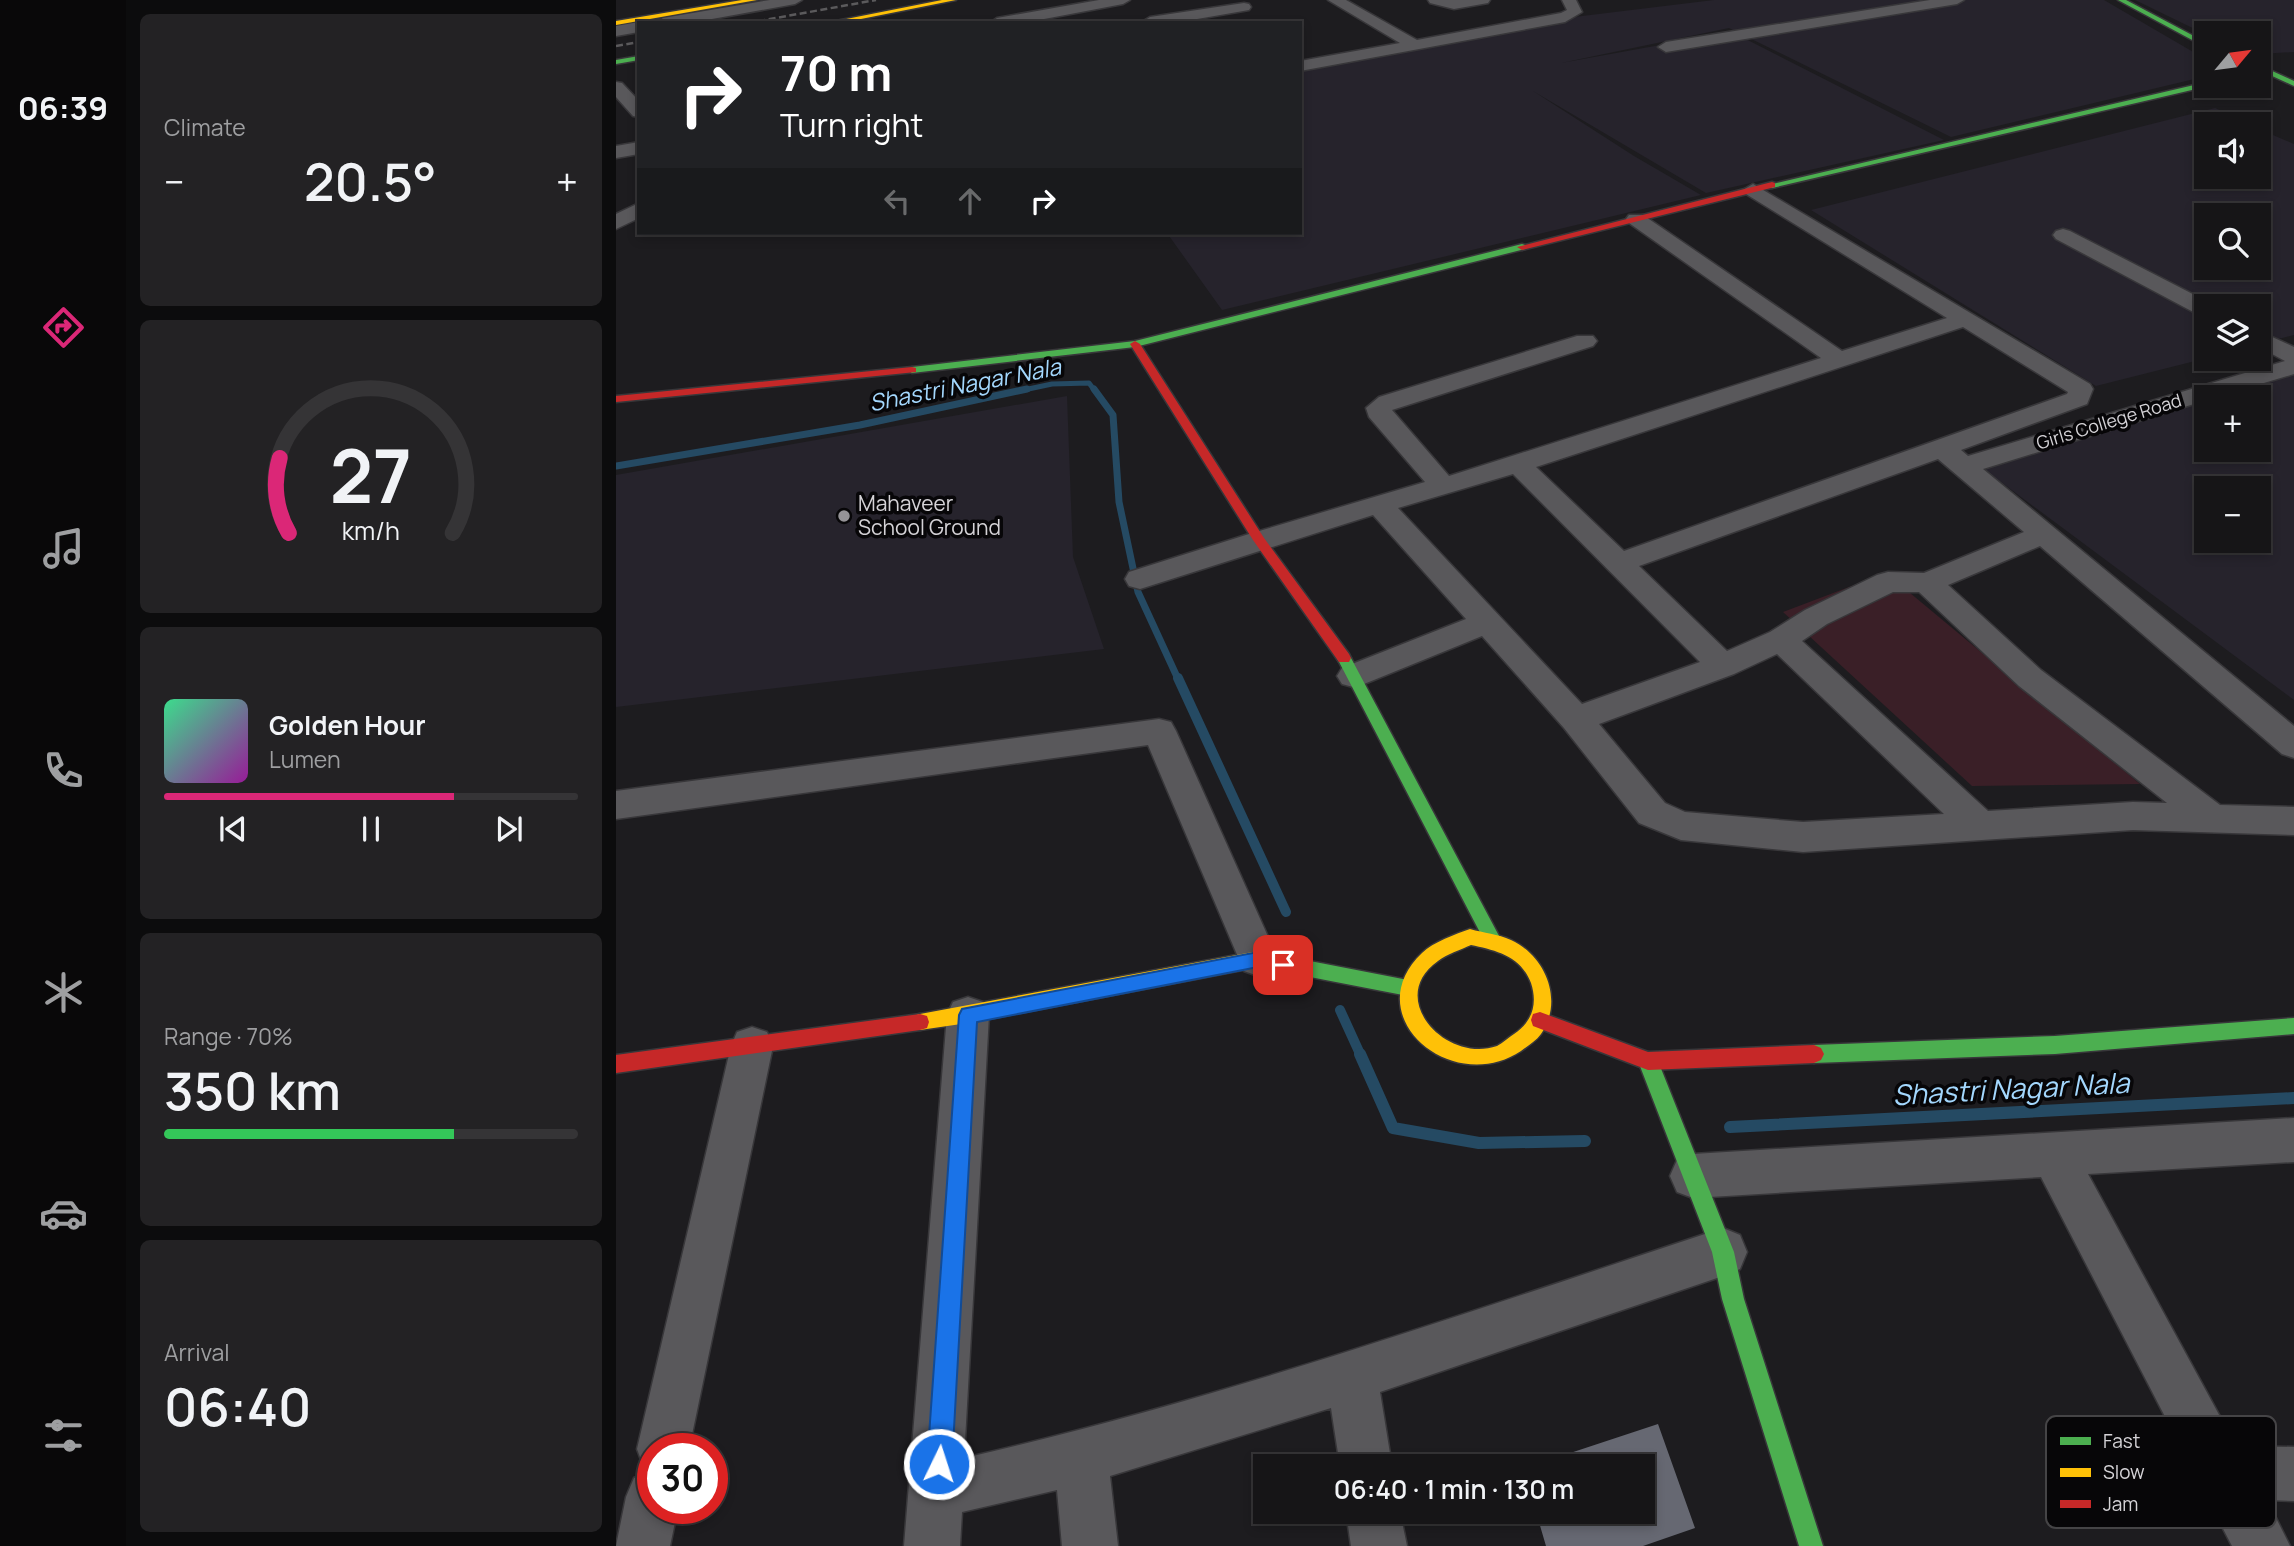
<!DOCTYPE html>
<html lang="en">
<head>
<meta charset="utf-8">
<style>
  :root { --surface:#161517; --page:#232224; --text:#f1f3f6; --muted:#9e9fa1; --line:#353436; --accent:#db2777 }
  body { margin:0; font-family:Manrope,sans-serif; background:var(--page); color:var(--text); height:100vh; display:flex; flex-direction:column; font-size:26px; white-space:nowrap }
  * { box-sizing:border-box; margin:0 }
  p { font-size:23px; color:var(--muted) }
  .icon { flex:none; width:38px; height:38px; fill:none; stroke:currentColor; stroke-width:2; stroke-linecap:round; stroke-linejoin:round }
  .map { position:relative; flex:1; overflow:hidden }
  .sheet { display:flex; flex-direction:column; gap:14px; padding:14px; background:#0c0c0d; width:490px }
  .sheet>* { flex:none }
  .top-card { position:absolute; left:21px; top:21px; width:665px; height:214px; border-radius:0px; box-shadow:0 4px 10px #0003,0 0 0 2px var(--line); background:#202124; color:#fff; overflow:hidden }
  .needle { width:46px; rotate:61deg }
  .fabs { position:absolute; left:1578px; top:21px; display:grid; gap:14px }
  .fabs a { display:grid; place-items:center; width:77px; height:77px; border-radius:0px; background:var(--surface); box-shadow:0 4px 10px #0003,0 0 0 2px var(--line); font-size:35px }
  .speed { position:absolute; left:21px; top:1433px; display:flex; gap:14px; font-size:35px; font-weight:700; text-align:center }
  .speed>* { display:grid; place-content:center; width:91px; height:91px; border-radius:50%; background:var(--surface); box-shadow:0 4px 10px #0003,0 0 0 2px var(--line); line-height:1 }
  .speed .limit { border:10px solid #d22; background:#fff; color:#111 }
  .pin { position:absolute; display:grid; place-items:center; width:60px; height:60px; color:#fff; margin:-30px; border-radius:14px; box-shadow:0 4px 10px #0006 }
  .me { position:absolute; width:77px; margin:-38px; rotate:4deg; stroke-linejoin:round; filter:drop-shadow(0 0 5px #0008) }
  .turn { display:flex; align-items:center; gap:24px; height:147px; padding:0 28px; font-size:32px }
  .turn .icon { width:91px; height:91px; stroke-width:2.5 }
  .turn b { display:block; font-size:49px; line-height:60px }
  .lanes { display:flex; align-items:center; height:66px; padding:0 28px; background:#0003; justify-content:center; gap:35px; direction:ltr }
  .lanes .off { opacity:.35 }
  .big { font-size:52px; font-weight:600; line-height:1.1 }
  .sheet .card { flex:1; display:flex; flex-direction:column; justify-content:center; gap:10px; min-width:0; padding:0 24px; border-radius:10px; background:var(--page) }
  .sheet .dial { align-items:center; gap:0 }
  .dial svg { height:182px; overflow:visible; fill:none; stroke:var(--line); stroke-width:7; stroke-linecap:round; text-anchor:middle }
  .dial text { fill:var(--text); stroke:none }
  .song { display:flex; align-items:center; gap:21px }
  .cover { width:84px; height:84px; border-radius:10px; background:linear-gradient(135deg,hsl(150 70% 55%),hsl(300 70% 35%)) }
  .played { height:7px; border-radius:4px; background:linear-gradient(90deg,var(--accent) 70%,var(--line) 70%) }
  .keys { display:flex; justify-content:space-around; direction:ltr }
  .heat { display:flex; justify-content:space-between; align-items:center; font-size:38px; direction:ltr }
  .charge { height:10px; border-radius:5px; background:linear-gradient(90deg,#34c759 70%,var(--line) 0) }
  .trip { position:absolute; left:637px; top:1454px; width:402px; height:70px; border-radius:0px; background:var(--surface); box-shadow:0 4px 10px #0003,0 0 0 2px var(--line); font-weight:600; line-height:70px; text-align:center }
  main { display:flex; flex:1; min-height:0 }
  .tab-bar { display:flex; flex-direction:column; width:126px; justify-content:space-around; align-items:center; background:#090809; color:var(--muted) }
  .tab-bar .icon { width:49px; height:49px }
  .tab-bar .on { color:var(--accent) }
  .tab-bar b { font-size:32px; color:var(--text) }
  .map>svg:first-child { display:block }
</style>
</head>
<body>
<main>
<nav class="tab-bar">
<b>06:39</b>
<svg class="icon on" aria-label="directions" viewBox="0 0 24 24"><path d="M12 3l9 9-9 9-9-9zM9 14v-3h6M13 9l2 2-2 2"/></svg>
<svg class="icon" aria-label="music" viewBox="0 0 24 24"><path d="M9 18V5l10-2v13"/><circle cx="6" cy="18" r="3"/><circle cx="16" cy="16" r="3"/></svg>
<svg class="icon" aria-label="phone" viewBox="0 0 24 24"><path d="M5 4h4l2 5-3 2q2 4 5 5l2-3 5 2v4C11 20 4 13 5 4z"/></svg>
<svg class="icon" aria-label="climate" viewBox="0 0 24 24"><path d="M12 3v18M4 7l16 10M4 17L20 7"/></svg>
<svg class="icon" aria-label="car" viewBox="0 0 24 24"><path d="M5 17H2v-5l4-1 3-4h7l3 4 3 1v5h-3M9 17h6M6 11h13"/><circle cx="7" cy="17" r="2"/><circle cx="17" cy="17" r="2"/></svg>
<svg class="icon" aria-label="filters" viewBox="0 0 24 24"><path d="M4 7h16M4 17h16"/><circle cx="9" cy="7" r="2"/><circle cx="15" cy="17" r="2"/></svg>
</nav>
<section class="sheet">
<div class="card"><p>Climate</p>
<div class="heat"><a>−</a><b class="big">20.5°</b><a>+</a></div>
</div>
<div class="card dial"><svg viewBox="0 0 100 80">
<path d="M14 69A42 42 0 1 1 86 69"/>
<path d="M14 69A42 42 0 0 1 10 36" stroke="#db2777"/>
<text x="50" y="56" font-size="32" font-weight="700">27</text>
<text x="50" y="72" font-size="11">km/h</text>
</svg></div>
<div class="card">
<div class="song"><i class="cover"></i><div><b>Golden Hour</b><p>Lumen</p></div></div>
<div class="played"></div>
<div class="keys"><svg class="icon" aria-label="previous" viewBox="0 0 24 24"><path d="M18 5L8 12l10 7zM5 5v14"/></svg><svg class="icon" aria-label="pause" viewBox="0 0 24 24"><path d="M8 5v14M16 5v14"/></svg><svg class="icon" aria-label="next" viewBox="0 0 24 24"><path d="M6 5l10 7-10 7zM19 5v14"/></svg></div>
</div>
<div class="card"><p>Range · 70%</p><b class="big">350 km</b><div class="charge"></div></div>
<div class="card"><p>Arrival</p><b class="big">06:40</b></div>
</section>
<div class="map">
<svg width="1678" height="1546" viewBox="0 0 1678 1546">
  <rect width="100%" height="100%" fill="#1d1c1f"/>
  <path fill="#26232c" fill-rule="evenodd" d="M1098 0H1488L1591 60V76L1335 137 1113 28 945 63 1116 32 1328 140 1090 193 917 91 1018 156 1085 195 606 310 551 233H684V69L958 17Z
    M1519 0H1678V52L1643 54V33L1591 35Z
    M1599 108 1634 124H1591V177H1643V129L1678 144V335L1643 344V306H1591V358L1480 386 1195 210ZM1591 215H1643V268H1591Z
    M1678 372V700L1358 462ZM1591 397H1643V450H1591ZM1591 488H1643V541H1591Z
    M451 396 457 557 488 649 0 707V475Z"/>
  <path fill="#3a1f27" d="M1270 573 1524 784 1356 786 1167 612Z"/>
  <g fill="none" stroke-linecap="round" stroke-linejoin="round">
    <path stroke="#254a63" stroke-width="5" d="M403 391 436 384 473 383 479 391"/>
    <path stroke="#254a63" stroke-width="7" d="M478 389 497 415 503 502 522 592 562 679
      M0 466 244 425 411 389"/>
    <path stroke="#254a63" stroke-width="10" d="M562 678 670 912
      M724 1010 745 1056"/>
    <path stroke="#254a63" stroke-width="12" d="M744 1054 777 1128 863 1143 969 1141
      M1114 1127 1678 1098"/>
  </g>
  <path fill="#666872" d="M1042 1424 1079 1528 1027 1546H930L920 1512H1027V1466H927V1462Z"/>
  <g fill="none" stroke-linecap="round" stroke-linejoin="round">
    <g stroke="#38373a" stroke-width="3">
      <path id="street" d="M154 0H186L179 4 74 23H40L47 18Z
        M483 0H514L507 4 407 23H374L381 18Z
        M712 0H730L801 40 945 13 951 10 946 0H960L966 12 949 22 684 71V61L784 43Z
        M812 0H874L872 3 838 9 814 3Z
        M1314 0H1348L1341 4 1050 52 1042 47 1050 42Z
        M628 3 633 4 635 7 633 10 558 23 526 22 534 17Z
        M23 22V32L0 36V26Z
        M0 82 6 83 23 101V117L17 116 0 97Z
        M23 142V154L0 158V146Z
        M1137 184 1474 384 1477 389 1471 404 1345 450 1352 456 1669 361 1643 347V331L1678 347V374L1601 397H1591V400L1367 469 1678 726V758L1666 754 1424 546 1332 585 1425 670 1604 805 1678 807V835L1517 830 1187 852 1065 840 1023 823 948 728 866 636 748 684 737 687 726 684 721 676 726 668 850 619 757 515 524 589 513 586 509 579 513 572 633 534 809 482 753 417 750 408 763 397 961 336H977L981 341 977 346 776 410 833 476 1205 358 1013 223 1010 219 1013 215H1027L1226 351 1331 318 1130 194 1127 190ZM1347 327 1452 392 1451 394 1008 551 920 467ZM1322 459 1408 532 1308 573 1272 572 1261 575 1189 610 1154 632 1111 651 1023 566ZM897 474 1084 662 966 704 782 508ZM1277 592H1303L1403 686 1551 803 1517 802 1372 811 1186 641 1211 624ZM1161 654 1328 814 1187 822 1069 812 1049 803 983 724 1118 674Z
        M23 203V218L0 229V214Z
        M1447 229 1454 231 1600 306H1591V317L1583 315 1440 239 1437 235 1440 231Z
        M543 719 555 722 560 731 662 959 656 971 642 976 628 971 532 745 0 819V791Z
        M352 997 367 1002 373 1015 348 1458C606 1399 856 1311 1107 1228L1124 1235 1131 1252 1124 1269 1107 1276 764 1392 776 1466H724L715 1408 494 1476 502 1546H446L441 1490 346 1512 344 1546H288L331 1015 337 1002Z
        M136 1027 151 1032 157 1046 73 1449H37V1508H62L54 1546H0L10 1497 18 1478 35 1471 28 1468 21 1449 115 1046 121 1032Z
        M1678 1118V1162L1472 1174 1620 1446 1678 1447V1501L1651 1500 1674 1546H1616L1425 1177 1077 1198 1061 1192 1054 1176 1061 1160 1077 1154Z
        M730 1512H784L791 1546H735Z"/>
    </g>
    <g stroke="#38373a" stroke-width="3">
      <path id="fast" d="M1502 0H1510L1591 43V48Z
        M23 56V60L0 64V60Z
        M1643 65 1678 81V86L1643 70Z
        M1591 82V86H1593L1156 188 1152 185Z
        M906 244 909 245V249L519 347 296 373 291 370 296 367 519 341Z
        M728 653 735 658 882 934 885 939 882 944 876 947 870 944 721 658Z
        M642 951 792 980 798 982 801 988 798 994 792 996 642 967 636 964 633 959 636 954Z
        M1678 1018V1034L1439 1054 1198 1063 1191 1060 1188 1054 1191 1048 1198 1045 1439 1036Z
        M1032 1052 1039 1055 1042 1061 1118 1252 1128 1299 1207 1546H1183L1106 1299 1096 1252 1022 1061 1025 1055Z"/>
    </g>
    <g stroke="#38373a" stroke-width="3">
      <path id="slow" d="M126 0H141L0 25V21Z
        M326 0H340L225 23H210Z
        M854 929C868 933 882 934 895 940 930 956 948 1001 925 1034 920 1041 913 1045 905 1051 836 1097 740 1016 806 953 817 942 840 934 854 929ZM855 945C879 950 905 956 915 983 922 1004 916 1022 898 1034 893 1037 887 1043 881 1046 830 1064 769 998 822 961 831 954 844 950 855 945Z
        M642 951 648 954 651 959 648 964 642 967 352 1023 304 1030 297 1028 295 1022 297 1016 304 1014Z"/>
    </g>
    <g stroke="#38373a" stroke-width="3">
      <path id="jam" d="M1156 182 1159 183V187L906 250 901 247Z
        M519 341 524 344 648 538 733 654 735 658 733 662H723L637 540 514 344Z
        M296 367 300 368V372L0 402V396Z
        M924 1012 1032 1052 1198 1045 1205 1048 1208 1054 1205 1060 1198 1063 1032 1070 917 1026 915 1020 917 1014Z
        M304 1014 311 1016 313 1022 311 1028 304 1030 0 1073V1055Z"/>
    </g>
    <use href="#street" fill="#59585b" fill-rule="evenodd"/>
    <use href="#fast" fill="#4caf50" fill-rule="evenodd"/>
    <use href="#slow" fill="#ffc107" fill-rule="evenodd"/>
    <use href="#jam" fill="#c62828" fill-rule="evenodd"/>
    <path stroke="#5b5a5c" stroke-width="2.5" stroke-dasharray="7 3.5" stroke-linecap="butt" d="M132 23 260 0
      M0 46 23 42"/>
  </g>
  <path fill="#1a73e8" stroke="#114b97" stroke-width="2" d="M642 952 673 959 676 965 673 970 667 972 642 967 361 1022 336 1464 332 1473 323 1476 315 1473 311 1464 343 1015 346 1009Z"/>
  <circle fill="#959397" stroke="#070608" stroke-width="2.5" cx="228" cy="516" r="7"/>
  <g text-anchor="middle" stroke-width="7" stroke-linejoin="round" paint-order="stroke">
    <g font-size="18" fill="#d5d3d7" stroke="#070608">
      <text transform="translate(1493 422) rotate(-17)" y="6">Girls College Road</text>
    </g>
    <g font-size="21" fill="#d5d3d7" stroke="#070608" text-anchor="start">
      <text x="242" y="511">Mahaveer<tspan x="242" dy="24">School Ground</tspan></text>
    </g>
    <g font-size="23" font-style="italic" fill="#a3d7fd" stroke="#070608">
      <text transform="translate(349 385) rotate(-11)" y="8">Shastri Nagar Nala</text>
    </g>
    <g font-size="28" font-style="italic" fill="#a3d7fd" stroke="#070608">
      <text transform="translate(1395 1089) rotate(-3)" y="10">Shastri Nagar Nala</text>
    </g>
  </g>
  <rect x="1430" y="1416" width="230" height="112" rx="10" fill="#070608" stroke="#454446" stroke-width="2"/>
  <rect x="1444" y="1437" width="31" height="8" fill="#4caf50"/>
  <rect x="1444" y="1468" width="31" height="9" fill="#ffc107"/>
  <rect x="1444" y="1500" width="31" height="8" fill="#c62828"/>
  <g font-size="19" fill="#d5d3d7">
    <text x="1487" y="1448">Fast</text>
    <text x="1487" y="1479">Slow</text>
    <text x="1487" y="1511">Jam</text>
  </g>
</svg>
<div class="fabs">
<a><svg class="needle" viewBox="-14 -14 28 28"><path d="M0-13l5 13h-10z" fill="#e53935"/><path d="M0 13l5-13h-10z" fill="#9e9fa1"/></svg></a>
<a><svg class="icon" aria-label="sound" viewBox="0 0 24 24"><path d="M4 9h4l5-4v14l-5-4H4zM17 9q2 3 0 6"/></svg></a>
<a><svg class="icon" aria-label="search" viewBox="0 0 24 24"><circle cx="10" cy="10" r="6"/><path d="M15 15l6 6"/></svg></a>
<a><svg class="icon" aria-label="layers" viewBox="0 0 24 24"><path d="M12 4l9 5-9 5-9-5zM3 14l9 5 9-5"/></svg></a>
<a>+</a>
<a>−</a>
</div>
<div class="speed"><div class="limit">30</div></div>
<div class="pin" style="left:667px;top:965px;background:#d93025"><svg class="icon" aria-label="arrive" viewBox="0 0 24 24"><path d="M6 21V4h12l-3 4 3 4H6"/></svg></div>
<svg class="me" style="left:323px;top:1464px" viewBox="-20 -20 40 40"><circle r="17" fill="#1a73e8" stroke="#fff" stroke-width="3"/><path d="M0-11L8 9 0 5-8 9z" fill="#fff"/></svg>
<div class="trip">06:40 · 1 min · 130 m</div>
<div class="top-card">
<div class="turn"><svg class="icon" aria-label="right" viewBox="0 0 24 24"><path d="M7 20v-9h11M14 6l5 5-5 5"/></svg><div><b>70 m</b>Turn right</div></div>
<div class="lanes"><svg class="icon off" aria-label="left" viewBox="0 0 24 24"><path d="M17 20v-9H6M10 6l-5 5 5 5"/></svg><svg class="icon off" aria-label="ahead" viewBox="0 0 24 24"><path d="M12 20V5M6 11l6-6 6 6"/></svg><svg class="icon" aria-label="right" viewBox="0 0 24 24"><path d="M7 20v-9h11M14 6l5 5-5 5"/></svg></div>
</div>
</div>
</main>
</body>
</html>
